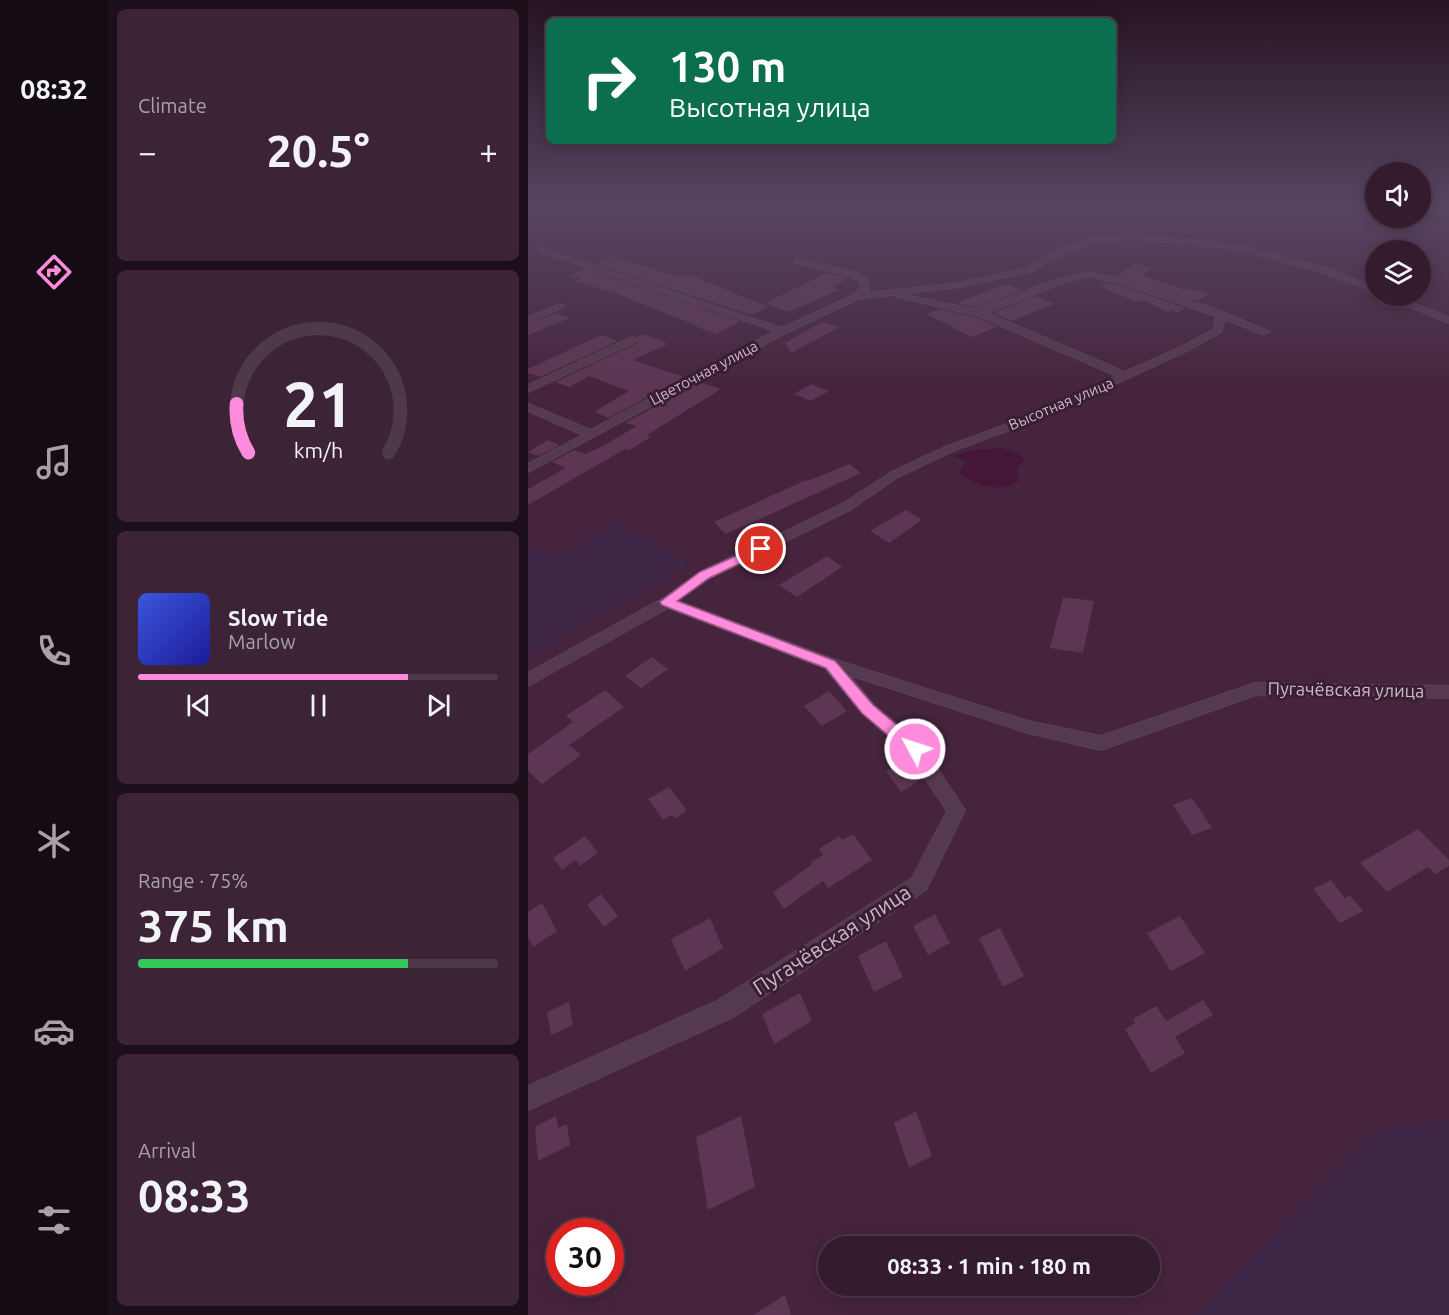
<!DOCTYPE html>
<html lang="en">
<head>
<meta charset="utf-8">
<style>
  :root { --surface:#341b2e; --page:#3c2436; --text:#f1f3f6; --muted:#a9a1aa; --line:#4e394a; --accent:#ff8bdd }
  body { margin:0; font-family:Ubuntu,sans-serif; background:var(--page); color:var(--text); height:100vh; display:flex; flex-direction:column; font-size:22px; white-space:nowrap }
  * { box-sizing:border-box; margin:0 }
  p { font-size:20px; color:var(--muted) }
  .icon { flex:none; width:33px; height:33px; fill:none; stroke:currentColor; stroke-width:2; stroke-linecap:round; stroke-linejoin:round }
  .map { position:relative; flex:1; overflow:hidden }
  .side { display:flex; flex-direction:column; gap:9px; padding:9px; background:#1d0f19; width:420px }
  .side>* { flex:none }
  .banner { position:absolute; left:18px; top:18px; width:570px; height:126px; border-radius:9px; box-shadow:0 3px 15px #0003,0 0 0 2px var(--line); background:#0b6e4f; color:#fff; overflow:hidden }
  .tools { position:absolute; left:837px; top:162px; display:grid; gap:12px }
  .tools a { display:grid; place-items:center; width:66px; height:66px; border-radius:50%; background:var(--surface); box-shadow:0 3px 15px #0003,0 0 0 2px var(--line); font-size:30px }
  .speed { position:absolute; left:18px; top:1218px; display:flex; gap:12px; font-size:30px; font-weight:700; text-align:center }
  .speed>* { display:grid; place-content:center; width:78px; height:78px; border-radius:50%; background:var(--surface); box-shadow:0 3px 15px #0003,0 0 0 2px var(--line); line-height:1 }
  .speed .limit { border:9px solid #d22; background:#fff; color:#111 }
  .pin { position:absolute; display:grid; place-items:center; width:51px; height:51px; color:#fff; margin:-26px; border:3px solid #fff; border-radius:50%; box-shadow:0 2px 6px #0007 }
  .me { position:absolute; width:66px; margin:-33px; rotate:310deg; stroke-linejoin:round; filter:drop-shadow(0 0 4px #0008) }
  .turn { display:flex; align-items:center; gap:21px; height:126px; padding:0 24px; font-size:27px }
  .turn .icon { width:78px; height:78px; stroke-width:2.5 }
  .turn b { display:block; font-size:42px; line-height:51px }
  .big { font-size:45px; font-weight:600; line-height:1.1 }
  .side .card { flex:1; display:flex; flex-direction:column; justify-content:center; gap:9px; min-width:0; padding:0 21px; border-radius:9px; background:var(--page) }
  .side .dial { align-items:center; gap:0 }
  .dial svg { height:156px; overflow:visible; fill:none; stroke:var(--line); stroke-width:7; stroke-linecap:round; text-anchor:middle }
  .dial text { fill:var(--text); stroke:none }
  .song { display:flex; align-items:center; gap:18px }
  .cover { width:72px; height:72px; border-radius:9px; background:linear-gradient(135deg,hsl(230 70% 55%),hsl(240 70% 35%)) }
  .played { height:6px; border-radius:3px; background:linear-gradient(90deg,var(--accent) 75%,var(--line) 75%) }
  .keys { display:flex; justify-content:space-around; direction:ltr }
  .heat { display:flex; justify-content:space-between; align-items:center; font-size:33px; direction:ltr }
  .charge { height:9px; border-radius:4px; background:linear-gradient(90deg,#34c759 75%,var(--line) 0) }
  .trip { position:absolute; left:290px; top:1236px; width:342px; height:60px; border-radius:30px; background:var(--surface); box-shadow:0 3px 15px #0003,0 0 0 2px var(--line); font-weight:600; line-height:60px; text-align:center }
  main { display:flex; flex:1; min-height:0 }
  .dock { display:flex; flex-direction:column; width:108px; justify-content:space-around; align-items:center; background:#150b12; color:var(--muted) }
  .dock .icon { width:42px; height:42px }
  .dock .current { color:var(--accent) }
  .dock b { font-size:27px; color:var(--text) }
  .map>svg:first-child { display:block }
</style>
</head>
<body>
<main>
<nav class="dock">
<b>08:32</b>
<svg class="icon current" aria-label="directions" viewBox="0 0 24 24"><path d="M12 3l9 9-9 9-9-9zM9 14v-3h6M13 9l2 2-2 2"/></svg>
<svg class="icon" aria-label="music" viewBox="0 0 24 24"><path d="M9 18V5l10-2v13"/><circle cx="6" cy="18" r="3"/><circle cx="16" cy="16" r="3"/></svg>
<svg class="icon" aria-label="phone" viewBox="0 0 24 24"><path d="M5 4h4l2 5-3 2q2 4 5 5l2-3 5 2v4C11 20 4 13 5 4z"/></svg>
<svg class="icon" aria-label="climate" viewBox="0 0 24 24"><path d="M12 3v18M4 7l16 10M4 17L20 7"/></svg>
<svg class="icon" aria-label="car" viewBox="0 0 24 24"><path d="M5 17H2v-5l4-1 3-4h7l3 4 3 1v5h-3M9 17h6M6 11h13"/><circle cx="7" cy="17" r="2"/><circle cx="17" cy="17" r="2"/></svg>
<svg class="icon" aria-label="filters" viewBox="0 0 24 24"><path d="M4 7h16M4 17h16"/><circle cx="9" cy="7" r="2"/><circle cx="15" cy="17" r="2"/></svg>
</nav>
<section class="side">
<div class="card"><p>Climate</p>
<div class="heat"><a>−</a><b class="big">20.5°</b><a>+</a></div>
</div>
<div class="card dial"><svg viewBox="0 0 100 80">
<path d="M14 69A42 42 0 1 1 86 69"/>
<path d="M14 69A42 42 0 0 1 8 44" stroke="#ff8bdd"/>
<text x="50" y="56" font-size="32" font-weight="700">21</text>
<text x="50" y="72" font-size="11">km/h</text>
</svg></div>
<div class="card">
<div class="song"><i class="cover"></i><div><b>Slow Tide</b><p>Marlow</p></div></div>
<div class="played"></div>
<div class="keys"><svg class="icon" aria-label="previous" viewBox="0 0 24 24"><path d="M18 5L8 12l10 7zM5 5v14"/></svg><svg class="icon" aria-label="pause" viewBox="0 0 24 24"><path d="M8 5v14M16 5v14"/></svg><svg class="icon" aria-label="next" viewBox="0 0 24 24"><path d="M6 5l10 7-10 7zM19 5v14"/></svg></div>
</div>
<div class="card"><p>Range · 75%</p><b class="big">375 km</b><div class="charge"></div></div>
<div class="card"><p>Arrival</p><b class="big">08:33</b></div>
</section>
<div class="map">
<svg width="921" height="1315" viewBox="0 0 921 1315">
  <rect width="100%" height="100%" fill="#46243d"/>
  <path fill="#402747" d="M88 523 163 564 0 657V549L34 554Z
    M921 1119V1315H667L847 1129Z"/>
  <path fill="#461639" d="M474 448 491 454 498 460C489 466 487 471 491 481 467 494 451 485 430 473L439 461 424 456 444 450Z"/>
  <path fill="#5c3652" d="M83 256 152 277 160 274 240 307 223 315 67 264Z
    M606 263 624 268 614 275 658 290 661 288 681 294 669 301 589 276Z
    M56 269 212 321 189 334 168 327 170 326 89 294 48 281 55 278 42 276Z
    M299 273 319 278 305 288 311 290 260 312 237 303Z
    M579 283 597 287 657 308 649 313 644 310 639 312 614 300 610 302 573 287Z
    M479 284 494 290 450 308 428 303Z
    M508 296 526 304 484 321 465 313Z
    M412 309 447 317 470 327 443 337 399 314Z
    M28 313 42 318 0 335V325Z
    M294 322 312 327 263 353 257 343Z
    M117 334 140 344 105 360 156 377 81 418 66 412 101 391 61 376 41 387 27 382 108 344 109 337Z
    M73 335 90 341 12 377 0 373V369Z
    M171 382 193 389 119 435 123 437 101 450 97 449 0 505V489L38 468 24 462 46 450 57 454 71 448 109 426 97 423Z
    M283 384 301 391 283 401 266 394Z
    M20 440 32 445 10 456 0 452Z
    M321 464 333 473 234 518 197 534 186 522 278 480 280 481Z
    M378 510 394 520 361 543 342 531Z
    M299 556 314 567 269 597 251 585Z
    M535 597 566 601 555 653 522 648Z
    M124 657 140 669 113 688 97 676Z
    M77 690 96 707 41 745 53 755 14 784 0 771V754L45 722 38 716Z
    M301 691 319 711 294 726 276 706Z
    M373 762 389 782 373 792 358 771Z
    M141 787 159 810 147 819 144 815 135 820 120 799Z
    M664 798 684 828 664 835 645 805Z
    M890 829 921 860V866L907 874 900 867 859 892 832 863Z
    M325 834 344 860 300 888 295 881 256 909 245 892 284 864 283 862 295 855 291 849 311 836 314 840Z
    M57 836 70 853 52 866 48 860 34 870 25 858Z
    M803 880 817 898 822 895 835 911 812 923 785 889Z
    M73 894 90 916 76 927 59 905Z
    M14 903 29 931 5 947 0 937V912Z
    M407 914 422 943 400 955 385 926Z
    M652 916 677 953 643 971 619 933Z
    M182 918 195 948 157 971 143 939Z
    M472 928 496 976 475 987 451 938Z
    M358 941 375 977 346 992 330 956Z
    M272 993 284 1021 246 1044 234 1014Z
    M675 1000 685 1015 647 1037 657 1053 623 1073 597 1029 607 1023 605 1019 628 1006 638 1021Z
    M41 1002 45 1025 23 1035 19 1012Z
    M388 1111 404 1156 381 1168 366 1123Z
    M28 1116 30 1128 39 1124 42 1145 10 1161 7 1127Z
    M213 1116 227 1187 180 1210 168 1137Z
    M257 1295 263 1315H225Z"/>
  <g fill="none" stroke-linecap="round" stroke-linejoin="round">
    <g stroke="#5b4054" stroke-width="2">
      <path id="street" d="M608 235 709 245 798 268 848 287V292L792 272 709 249 608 239 569 241 536 254 501 272 431 287 330 299 258 333 0 472V464L55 435 0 411V404L63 430 247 331 12 252V248L254 328 325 295 333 288 332 281 321 276 268 263V259L327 272 340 280 341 289 337 293 431 283 498 268 530 250 565 237Z
        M560 272 603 281 695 312 742 332 734 334 697 319 693 332 661 350 600 378 498 424 425 451 370 477 322 510 182 578 150 601 308 660 500 721 573 736 727 683 921 686V698L728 695 573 750 500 733 321 675 346 705 393 744 437 810 398 890 205 1017 0 1110V1086L189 1001 384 878 419 811 381 754 334 713 297 668 140 608 0 686V673L134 599 172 572 314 504 362 473 417 447 490 420 589 376 448 315 369 297 373 294 450 310 529 279ZM560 276 598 285 688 316 686 329 655 346 597 372 459 313 535 283Z
        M856 296H866L921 317V323Z
        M31 304 38 306 0 323V317Z
        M104 337 107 338V342L0 392V385Z"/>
    </g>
    <g stroke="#5b4054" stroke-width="2">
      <path id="secondary" d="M910 204H921V209Z"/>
    </g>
    <use href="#street" fill="#55394e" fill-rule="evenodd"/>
    <use href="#secondary" fill="#68475e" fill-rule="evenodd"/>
  </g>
  <linearGradient id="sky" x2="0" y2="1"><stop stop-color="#261422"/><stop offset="0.53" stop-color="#574562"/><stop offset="1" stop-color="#574562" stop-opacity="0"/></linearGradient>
  <rect width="921" height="388" fill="url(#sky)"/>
  <path fill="#ff8bdd" stroke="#a65a90" stroke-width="1.5" d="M233 545 239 549 238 551 181 578 149 601 307 661 345 705 392 745 394 749 392 753 387 755 381 753 334 713 298 668 134 605 132 602 172 572Z"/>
  <g text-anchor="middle" stroke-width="6" stroke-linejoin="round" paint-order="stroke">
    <g font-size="15" fill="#ceb7c7" stroke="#3a1e33">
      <text transform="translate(176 373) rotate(-28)" y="5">Цветочная улица</text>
      <text transform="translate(533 404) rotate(-23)" y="5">Высотная улица</text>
    </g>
    <g font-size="18" fill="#ceb7c7" stroke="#3a1e33">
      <text transform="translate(818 690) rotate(1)" y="6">Пугачёвская улица</text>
    </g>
    <g font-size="21" fill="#ceb7c7" stroke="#3a1e33">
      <text transform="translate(304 940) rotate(-33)" y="7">Пугачёвская улица</text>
    </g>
  </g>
</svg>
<div class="tools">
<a><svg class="icon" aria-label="sound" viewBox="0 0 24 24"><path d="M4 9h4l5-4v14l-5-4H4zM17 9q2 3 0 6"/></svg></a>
<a><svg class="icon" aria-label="layers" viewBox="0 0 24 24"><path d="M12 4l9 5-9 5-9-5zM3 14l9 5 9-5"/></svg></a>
</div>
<div class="speed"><div class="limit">30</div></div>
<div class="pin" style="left:233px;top:549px;background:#d93025"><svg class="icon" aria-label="arrive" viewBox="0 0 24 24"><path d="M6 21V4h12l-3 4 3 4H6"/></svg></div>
<svg class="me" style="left:387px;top:749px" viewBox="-20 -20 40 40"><circle r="17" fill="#ff8bdd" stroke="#fff" stroke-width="3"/><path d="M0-11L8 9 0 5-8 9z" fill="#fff"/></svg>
<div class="trip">08:33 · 1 min · 180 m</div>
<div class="banner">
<div class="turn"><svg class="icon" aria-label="right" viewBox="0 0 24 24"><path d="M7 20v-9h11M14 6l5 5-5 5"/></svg><div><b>130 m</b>Высотная улица</div></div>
</div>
</div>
</main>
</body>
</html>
